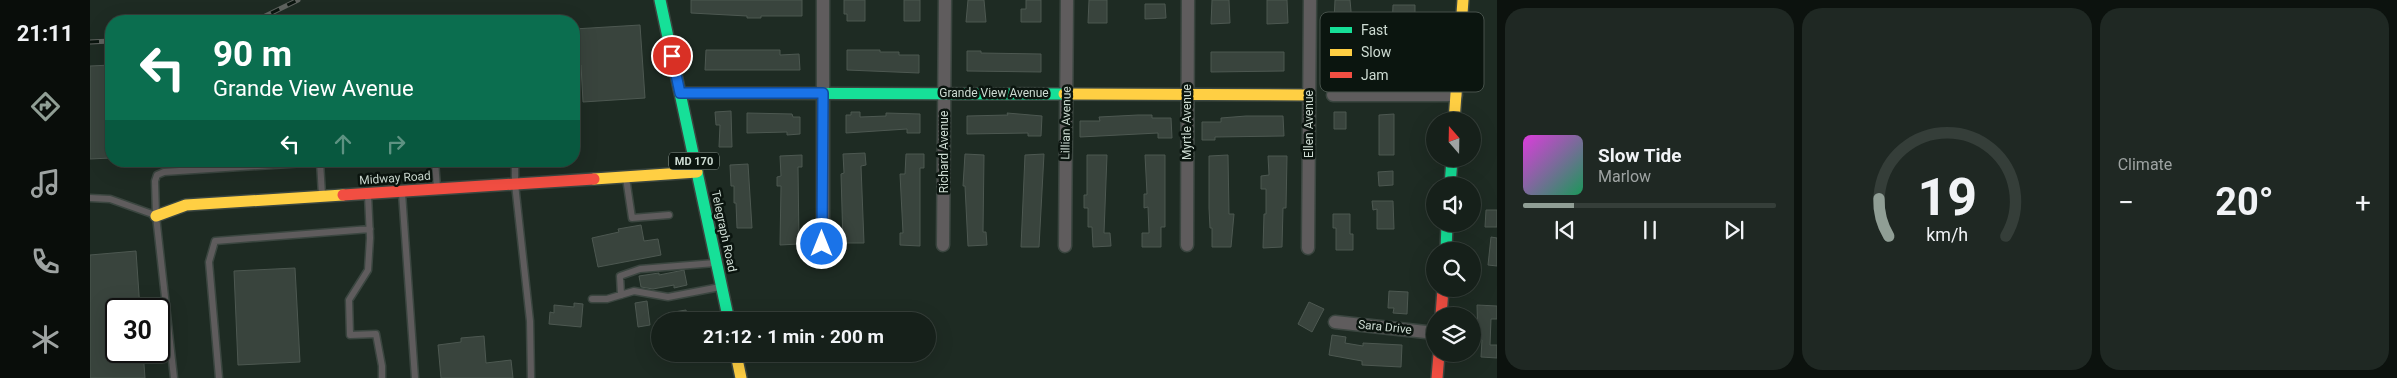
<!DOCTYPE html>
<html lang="en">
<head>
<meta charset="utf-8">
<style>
  :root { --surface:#16201a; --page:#1f2823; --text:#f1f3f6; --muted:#9ea3a2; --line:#353e39; --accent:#909e95 }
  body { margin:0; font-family:Roboto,sans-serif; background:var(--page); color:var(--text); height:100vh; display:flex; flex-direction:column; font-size:19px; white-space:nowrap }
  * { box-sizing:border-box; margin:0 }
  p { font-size:16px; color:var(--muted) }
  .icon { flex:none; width:28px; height:28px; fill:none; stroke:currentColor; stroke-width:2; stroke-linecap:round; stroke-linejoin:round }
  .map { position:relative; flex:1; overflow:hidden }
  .sheet { display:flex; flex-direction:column; gap:8px; padding:8px; background:#0c120e; width:900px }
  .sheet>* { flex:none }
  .banner { position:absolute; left:15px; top:15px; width:475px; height:152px; border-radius:20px; box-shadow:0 5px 20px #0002,0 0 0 1px var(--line); background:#0b6e4f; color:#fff; overflow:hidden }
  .needle { width:32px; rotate:340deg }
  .controls { position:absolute; left:1336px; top:112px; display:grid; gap:10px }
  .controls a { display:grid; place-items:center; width:55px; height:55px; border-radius:50%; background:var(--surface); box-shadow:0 5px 20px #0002,0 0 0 1px var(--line); font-size:25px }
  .speed { position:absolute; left:15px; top:298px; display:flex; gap:10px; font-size:25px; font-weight:700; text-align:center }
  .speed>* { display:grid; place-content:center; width:65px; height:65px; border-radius:50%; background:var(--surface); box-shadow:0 5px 20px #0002,0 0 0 1px var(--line); line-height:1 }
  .speed .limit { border:2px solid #111; border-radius:8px; background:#fff; color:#111 }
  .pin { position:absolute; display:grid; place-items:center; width:42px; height:42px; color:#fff; margin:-21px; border:2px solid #fff; border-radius:50%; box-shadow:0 1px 5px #0007 }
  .me { position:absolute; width:55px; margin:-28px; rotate:0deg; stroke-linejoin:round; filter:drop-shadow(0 0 4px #0008) }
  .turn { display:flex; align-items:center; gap:18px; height:105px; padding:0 25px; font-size:22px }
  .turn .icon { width:65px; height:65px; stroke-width:2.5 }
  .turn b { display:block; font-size:35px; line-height:42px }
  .lanes { display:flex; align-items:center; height:48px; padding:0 25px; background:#0003; justify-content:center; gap:25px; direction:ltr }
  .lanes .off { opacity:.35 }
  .big { font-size:38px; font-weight:700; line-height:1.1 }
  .sheet .card { flex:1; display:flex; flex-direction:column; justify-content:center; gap:8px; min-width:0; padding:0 18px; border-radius:20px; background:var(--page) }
  .sheet .dial { align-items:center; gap:0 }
  .dial svg { height:130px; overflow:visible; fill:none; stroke:var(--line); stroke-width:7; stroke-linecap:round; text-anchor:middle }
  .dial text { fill:var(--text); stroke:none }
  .song { display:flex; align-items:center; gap:15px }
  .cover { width:60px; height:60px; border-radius:8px; background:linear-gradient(135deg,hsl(300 70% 55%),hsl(150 70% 35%)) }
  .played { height:5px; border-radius:2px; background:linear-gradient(90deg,var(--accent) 20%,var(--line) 20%) }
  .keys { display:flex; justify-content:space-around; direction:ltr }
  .heat { display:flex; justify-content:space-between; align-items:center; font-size:28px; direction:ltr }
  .sheet .tiles { flex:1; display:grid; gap:8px; grid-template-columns:repeat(3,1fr) }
  .trip { position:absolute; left:561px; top:312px; width:285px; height:50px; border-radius:25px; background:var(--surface); box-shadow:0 5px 20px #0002,0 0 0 1px var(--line); font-weight:700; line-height:50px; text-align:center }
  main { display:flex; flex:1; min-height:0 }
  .tabs { display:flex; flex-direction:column; width:90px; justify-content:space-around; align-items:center; background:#090d0a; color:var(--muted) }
  .tabs .icon { width:35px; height:35px }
  .tabs .active { color:var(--accent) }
  .tabs b { font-size:22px; color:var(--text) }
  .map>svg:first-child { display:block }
</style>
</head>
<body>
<main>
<nav class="tabs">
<b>21:11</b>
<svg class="icon active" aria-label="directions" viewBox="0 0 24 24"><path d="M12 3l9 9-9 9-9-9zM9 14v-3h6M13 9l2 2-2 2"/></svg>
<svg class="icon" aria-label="music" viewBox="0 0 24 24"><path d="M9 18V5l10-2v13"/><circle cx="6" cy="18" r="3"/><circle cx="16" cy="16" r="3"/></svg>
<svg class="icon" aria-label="phone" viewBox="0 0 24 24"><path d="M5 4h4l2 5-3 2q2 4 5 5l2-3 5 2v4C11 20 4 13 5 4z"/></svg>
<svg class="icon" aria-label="climate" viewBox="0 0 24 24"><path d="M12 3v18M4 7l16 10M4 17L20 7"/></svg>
</nav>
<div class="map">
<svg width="1407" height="378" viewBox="0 0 1407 378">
  <rect width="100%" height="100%" fill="#1e2b23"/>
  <path fill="#39443d" stroke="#4d5851" d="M601 0H712V16H671V18H657V16L601 13Z
    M754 0H775V21H757V14H754Z
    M814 0H830V21H814Z
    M878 0H894L896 22H876Z
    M936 0H951V22H931V9H936Z
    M999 0H1017V23H998Z
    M1122 0H1139L1140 23 1121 24Z
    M1177 0H1197L1198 23 1177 24Z
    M1245 0H1260L1262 22H1244Z
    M1055 4H1075L1076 18 1055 19Z
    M1303 5H1325V20H1318V41H1323L1321 76H1300Z
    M550 25 555 98 493 102 491 65 484 66V29Z
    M616 50H690V55L709 54 710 70H615Z
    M757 50H790V52H809V55H829V73L757 70Z
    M877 51H891V53L951 54V72L877 71Z
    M1121 52H1194V71L1121 72Z
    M21 65V158L0 159V66Z
    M641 111 642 147H629L630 125H626L625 112Z
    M761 112H770V117L796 116V113L830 114V133H817V129L756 133V115H761Z
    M1244 112H1256V129H1244Z
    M657 113 702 114 703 117H710V134L697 135V132L657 133Z
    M917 113 952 116 951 136H938V133L877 134V116L918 115Z
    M1304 114V155H1289V115Z
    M1048 115H1062V118H1081L1082 138H1068V133L990 137V121H1010L1009 117Z
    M1156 116H1193L1194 136 1125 137V140H1112V122H1131V118Z
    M775 153 776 165 771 166 774 243H753L751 174 754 173 753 154Z
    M816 154H834V168H830V246L810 245V233H813L810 174H815Z
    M875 154 894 155 893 232H896L897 245 878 246 875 186H873Z
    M954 154 949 247H931L935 155Z
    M712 155V167H708L709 244 690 245 691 186H687V177L691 176 690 156Z
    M997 155H1017L1014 233H1020L1021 246 1003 247 1002 227H998V208H994V195H997Z
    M1055 155H1075V227H1071V247H1052V233H1059L1058 207 1054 208V194H1057Z
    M1138 155 1139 214H1144L1141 247H1122V228H1120L1119 208V156Z
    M1178 156H1197L1196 208H1193L1192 247 1173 248 1174 214H1176V189H1171V176L1179 175Z
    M658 164 662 228H647L646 203H644V186H641L640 165Z
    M1303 171V185L1289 186 1288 172Z
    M1282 201H1303L1304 229H1287V209L1283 210Z
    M1396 210H1407V227H1395Z
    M1243 214H1260V234H1263V250H1246V228H1243Z
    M551 225 554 241 568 239 571 255 508 267 502 238 529 232 528 229Z
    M1401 237 1407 238V266L1398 265Z
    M46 251 50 309H26V351H53L55 378H0V255Z
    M205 268 210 362 148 365 144 271Z
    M594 270 597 285 584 288V285L563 289 551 287 549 276 569 273V275Z
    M1299 291 1318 292 1317 314 1303 313 1304 308H1298Z
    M557 301 560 325 548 327 545 303Z
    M1219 302 1234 309 1222 332 1208 324Z
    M484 303 493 304 491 327 459 324 460 312 464 313V305L484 307Z
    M1387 305 1407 306V319H1401L1400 345H1407V358L1391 357 1392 340H1388Z
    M596 310 598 319 580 321 578 313Z
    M1242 335 1256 337 1255 343 1273 346V343L1312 345 1311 367 1272 365V361L1239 355Z
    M394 336 396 363 421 360 423 378H351L348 345 371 342V338Z"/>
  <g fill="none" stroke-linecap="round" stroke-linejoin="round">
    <g stroke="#3b4640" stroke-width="9">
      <path id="lane" d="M345 161 347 187
        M425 161V184L440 321 441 378
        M536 178 542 218 579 215
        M312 193 325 378
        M232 195 230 162 238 161
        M278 195 280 238 278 270 259 300 260 335 286 334 292 366V378
        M0 198 20 199 65 215
        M531 295 530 276 550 269 625 263
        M502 299H517L544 291 578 297 630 287
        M84 378 66 216 65 181 67 175 74 172 230 162
        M129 378 119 262 125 241 280 229"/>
    </g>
    <g stroke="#3b4640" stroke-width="15">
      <path id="street" d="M1243 95H1366
        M733 245V0
        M853 245 855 0
        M1097 245 1098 0
        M975 246 977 0
        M1218 248 1220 0
        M1245 322 1345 333"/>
    </g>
    <g stroke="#3b4640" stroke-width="14">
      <path id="fast" d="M570 0 639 321
        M590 93 974 94
        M1360 186 1362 159
        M1356 251 1357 224"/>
    </g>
    <g stroke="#3b4640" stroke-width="14">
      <path id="slow" d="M974 94 1219 95
        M1364 121 1373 0
        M504 179 607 172
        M66 216 96 205 253 195
        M646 354 651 378"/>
    </g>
    <g stroke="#3b4640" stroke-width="14">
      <path id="jam" d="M253 195 504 179
        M1351 316 1353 289
        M1347 378 1349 354"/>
    </g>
    <use href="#lane" stroke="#5f5c5d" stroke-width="6"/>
    <use href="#street" stroke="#5f5c5d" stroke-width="12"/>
    <use href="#fast" stroke="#16e098" stroke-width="11"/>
    <use href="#slow" stroke="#ffcf43" stroke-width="11"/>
    <use href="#jam" stroke="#f24e42" stroke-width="11"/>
    <g stroke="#5f635f" stroke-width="5">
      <path id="rail" d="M165 21 208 0
        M0 42 21 41"/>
    </g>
    <use href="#rail" stroke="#0b150f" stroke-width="3" stroke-dasharray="9" stroke-linecap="butt"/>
  </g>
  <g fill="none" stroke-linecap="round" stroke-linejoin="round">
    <g stroke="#114b97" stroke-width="12">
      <path id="route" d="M582 56 590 93H733L732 244"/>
    </g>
    <use href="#route" stroke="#1a73e8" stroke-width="9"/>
  </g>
  <g text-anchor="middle" stroke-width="5" stroke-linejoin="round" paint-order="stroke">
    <rect fill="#0b150f" stroke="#94a098" stroke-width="1" x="579" y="152.5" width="50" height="17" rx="4"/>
    <g font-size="11" font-weight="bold" fill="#cedcd3">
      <text x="604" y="165">MD 170</text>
    </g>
    <g font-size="12" fill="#cedcd3" stroke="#0b150f">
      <text x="904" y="97">Grande View Avenue</text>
      <text transform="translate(1097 122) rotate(-90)" y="4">Myrtle Avenue</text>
      <text transform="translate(976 123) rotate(-89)" y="4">Lillian Avenue</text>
      <text transform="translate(1219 124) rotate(-90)" y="4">Ellen Avenue</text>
      <text transform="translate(854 152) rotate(-90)" y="4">Richard Avenue</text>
      <text transform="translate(305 178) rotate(-4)" y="4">Midway Road</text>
      <text transform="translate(634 231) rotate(78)" y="4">Telegraph Road</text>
      <text transform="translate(1295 327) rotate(6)" y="4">Sara Drive</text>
    </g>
  </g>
  <rect x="1230" y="12" width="164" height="80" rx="8" fill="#0b150f" stroke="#46514a" stroke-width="1"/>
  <rect x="1240" y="27" width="22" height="6" fill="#16e098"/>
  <rect x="1240" y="49" width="22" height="7" fill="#ffcf43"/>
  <rect x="1240" y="72" width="22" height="6" fill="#f24e42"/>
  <g font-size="14" fill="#cedcd3">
    <text x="1271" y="35">Fast</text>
    <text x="1271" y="57">Slow</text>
    <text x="1271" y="80">Jam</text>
  </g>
</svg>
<div class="controls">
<a><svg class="needle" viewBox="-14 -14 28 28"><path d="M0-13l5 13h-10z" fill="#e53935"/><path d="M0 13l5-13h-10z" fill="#9ea3a2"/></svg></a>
<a><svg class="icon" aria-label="sound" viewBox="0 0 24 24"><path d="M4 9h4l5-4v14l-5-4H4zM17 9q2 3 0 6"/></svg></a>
<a><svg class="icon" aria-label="search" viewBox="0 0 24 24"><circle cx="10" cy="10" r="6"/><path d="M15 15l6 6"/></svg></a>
<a><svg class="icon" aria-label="layers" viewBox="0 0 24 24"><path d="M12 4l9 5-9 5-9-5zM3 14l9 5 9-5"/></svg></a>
</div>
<div class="speed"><div class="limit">30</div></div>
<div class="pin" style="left:582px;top:56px;background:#d93025"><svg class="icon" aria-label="arrive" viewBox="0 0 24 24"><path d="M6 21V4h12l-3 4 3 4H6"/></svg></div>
<svg class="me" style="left:732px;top:244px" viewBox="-20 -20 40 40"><circle r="17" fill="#1a73e8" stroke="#fff" stroke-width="3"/><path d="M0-11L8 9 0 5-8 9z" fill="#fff"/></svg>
<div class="trip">21:12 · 1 min · 200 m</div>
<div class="banner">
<div class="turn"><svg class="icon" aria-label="left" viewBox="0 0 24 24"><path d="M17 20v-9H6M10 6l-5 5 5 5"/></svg><div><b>90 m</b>Grande View Avenue</div></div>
<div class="lanes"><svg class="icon" aria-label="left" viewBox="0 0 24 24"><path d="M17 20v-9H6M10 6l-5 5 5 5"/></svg><svg class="icon off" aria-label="ahead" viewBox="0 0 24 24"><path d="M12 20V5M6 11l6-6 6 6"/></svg><svg class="icon off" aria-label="right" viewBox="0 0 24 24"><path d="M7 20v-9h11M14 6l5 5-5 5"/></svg></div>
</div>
</div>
<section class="sheet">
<div class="tiles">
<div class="card">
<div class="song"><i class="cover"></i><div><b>Slow Tide</b><p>Marlow</p></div></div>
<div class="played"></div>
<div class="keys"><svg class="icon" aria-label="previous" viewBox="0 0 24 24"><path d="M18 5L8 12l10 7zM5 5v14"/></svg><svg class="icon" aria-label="pause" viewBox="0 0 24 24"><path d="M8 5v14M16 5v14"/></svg><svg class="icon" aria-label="next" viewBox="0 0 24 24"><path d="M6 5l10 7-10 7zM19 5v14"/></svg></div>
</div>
<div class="card dial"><svg viewBox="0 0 100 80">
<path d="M14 69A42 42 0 1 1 86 69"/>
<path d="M14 69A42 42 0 0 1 8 46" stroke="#909e95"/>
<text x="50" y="56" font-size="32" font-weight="700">19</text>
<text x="50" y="72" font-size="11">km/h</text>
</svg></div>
<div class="card"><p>Climate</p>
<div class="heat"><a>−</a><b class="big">20°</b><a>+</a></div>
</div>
</div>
</section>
</main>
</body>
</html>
